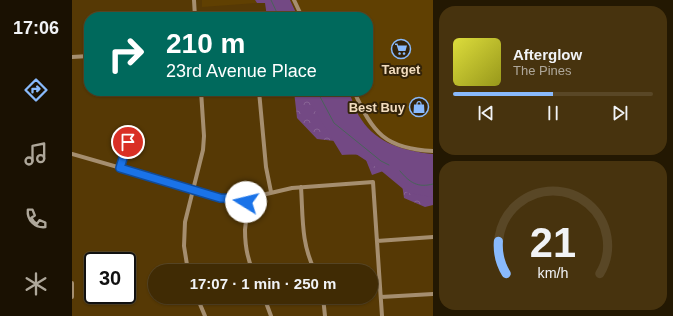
<!DOCTYPE html>
<html lang="en">
<head>
<meta charset="utf-8">
<style>
  :root { --surface:#402b04; --page:#47330e; --text:#f1f3f6; --muted:#aea79a; --line:#594726; --accent:#89bafc }
  body { margin:0; font-family:Helvetica,sans-serif; background:var(--page); color:var(--text); height:100vh; display:flex; flex-direction:column; font-size:15px; white-space:nowrap }
  * { box-sizing:border-box; margin:0 }
  p { font-size:13px; color:var(--muted) }
  .icon { flex:none; width:22px; height:22px; fill:none; stroke:currentColor; stroke-width:2; stroke-linecap:round; stroke-linejoin:round }
  .map { position:relative; flex:1; overflow:hidden }
  .drawer { display:flex; flex-direction:column; gap:6px; padding:6px; background:#231802; width:240px }
  .drawer>* { flex:none }
  .hud { position:absolute; left:12px; top:12px; width:289px; height:84px; border-radius:16px; box-shadow:0 1px 3px #0004,0 0 0 1px var(--line); background:#00695c; color:#fff; overflow:hidden }
  .speed { position:absolute; left:12px; top:252px; display:flex; gap:8px; font-size:20px; font-weight:700; text-align:center }
  .speed>* { display:grid; place-content:center; width:52px; height:52px; border-radius:50%; background:var(--surface); box-shadow:0 1px 3px #0004,0 0 0 1px var(--line); line-height:1 }
  .speed .limit { border:2px solid #111; border-radius:6px; background:#fff; color:#111 }
  .pin { position:absolute; display:grid; place-items:center; width:34px; height:34px; color:#fff; margin:-17px; border:2px solid #fff; border-radius:50%; box-shadow:0 1px 4px #0007 }
  .me { position:absolute; width:44px; margin:-22px; rotate:279deg; stroke-linejoin:round; filter:drop-shadow(0 0 3px #0008) }
  .turn { display:flex; align-items:center; gap:14px; height:84px; padding:0 16px; font-size:18px }
  .turn .icon { width:52px; height:52px; stroke-width:2.5 }
  .turn b { display:block; font-size:28px; line-height:34px }
  .drawer .tile { flex:1; display:flex; flex-direction:column; justify-content:center; gap:6px; min-width:0; padding:0 14px; border-radius:16px; background:var(--page) }
  .drawer .dial { align-items:center; gap:0 }
  .dial svg { height:104px; overflow:visible; fill:none; stroke:var(--line); stroke-width:7; stroke-linecap:round; text-anchor:middle }
  .dial text { fill:var(--text); stroke:none }
  .song { display:flex; align-items:center; gap:12px }
  .cover { width:48px; height:48px; border-radius:6px; background:linear-gradient(135deg,hsl(60 70% 55%),hsl(60 70% 35%)) }
  .played { height:4px; border-radius:2px; background:linear-gradient(90deg,var(--accent) 50%,var(--line) 50%) }
  .keys { display:flex; justify-content:space-around; direction:ltr }
  .trip { position:absolute; left:76px; top:264px; width:230px; height:40px; border-radius:20px; background:var(--surface); box-shadow:0 1px 3px #0004,0 0 0 1px var(--line); font-weight:800; line-height:40px; text-align:center }
  main { display:flex; flex:1; min-height:0 }
  .dock { display:flex; flex-direction:column; width:72px; justify-content:space-around; align-items:center; background:#1a1102; color:var(--muted) }
  .dock .icon { width:28px; height:28px }
  .dock .active { color:var(--accent) }
  .dock b { font-size:18px; color:var(--text) }
  .map>svg:first-child { display:block }
</style>
</head>
<body>
<main>
<nav class="dock">
<b>17:06</b>
<svg class="icon active" aria-label="directions" viewBox="0 0 24 24"><path d="M12 3l9 9-9 9-9-9zM9 14v-3h6M13 9l2 2-2 2"/></svg>
<svg class="icon" aria-label="music" viewBox="0 0 24 24"><path d="M9 18V5l10-2v13"/><circle cx="6" cy="18" r="3"/><circle cx="16" cy="16" r="3"/></svg>
<svg class="icon" aria-label="phone" viewBox="0 0 24 24"><path d="M5 4h4l2 5-3 2q2 4 5 5l2-3 5 2v4C11 20 4 13 5 4z"/></svg>
<svg class="icon" aria-label="climate" viewBox="0 0 24 24"><path d="M12 3v18M4 7l16 10M4 17L20 7"/></svg>
</nav>
<div class="map">
<svg width="361" height="316" viewBox="0 0 361 316">
  <defs>
    <pattern id="forest-crowns" width="20" height="18" patternUnits="userSpaceOnUse"><rect width="20" height="18" fill="#734984"/><path d="M2 6a3 3 0 1 1 6 0M12 15a3 3 0 1 1 6 0" fill="none" stroke="#876394"/></pattern>
  </defs>
  <rect width="100%" height="100%" fill="#563905"/>
  <path fill="#604002" d="M130 0H183L185 3 130 7Z
    M218 0H361V154L341 152 318 145 300 132 288 119 276 91H296V17H226Z"/>
  <path fill="url(#forest-crowns)" d="M222 91H258L314 170 300 175 292 155 271 154 263 141 245 139 225 118Z
    M330 184 361 185V205L353 207 332 198Z"/>
  <path fill="#734984" d="M183 0H218L226 17H195L193 3H185Z
    M231 91H276C281 100 283 111 289 119 305 144 333 151 361 154V197L336 193 307 169 284 154 270 155Z"/>
  <g fill="none" stroke-linecap="round" stroke-linejoin="round">
    <path stroke="#49635a" stroke-width="1" d="M199 0 207 17
      M245 91 262 123 309 161 317 165
      M328 171C338 183 346 188 361 184"/>
    <path stroke="#a58e6f" stroke-width="4" d="M122 0 123 17
      M222 0 230 17
      M0 57 17 56
      M187 91 194 167 199 192
      M282 91C300 133 314 149 361 151
      M0 154 157 199H173L220 188 301 182 310 316
      M48 168 58 134
      M229 187C231 217 229 244 243 271
      M173 199C176 210 174 220 173 230 173 244 175 258 181 271
      M305 241 361 237
      M116 271 112 246 113 222 131 150 132 136 129 91
      M0 283V297
      M125 297 133 316
      M192 297 199 316
      M251 297 253 316
      M309 297 361 294"/>
  </g>
  <g fill="none" stroke-linecap="round" stroke-linejoin="round">
    <g stroke="#114b97" stroke-width="10">
      <path id="route" d="M56 142 48 168 148 198 173 199 174 202"/>
    </g>
    <use href="#route" stroke="#1a73e8" stroke-width="7"/>
  </g>
  <defs>
    <g id="supermarket-ring" transform="scale(1)"><circle r="9.5" fill="#332309" stroke="#89bafc" stroke-width="1.5"/><path d="M-6-5.5h2.5l.6 2H6L4.5 2H-2.5L-4.4-4H-6ZM-1.5 3.2a1.3 1.3 0 1 0 .1 0ZM3 3.2a1.3 1.3 0 1 0 .1 0Z" fill="#89bafc"/></g>
    <g id="shop-ring" transform="scale(1)"><circle r="9.5" fill="#332309" stroke="#89bafc" stroke-width="1.5"/><path d="M-5-2.5h2.3a2.7 3.5 0 0 1 5.4 0H5L5.5 6h-11ZM-1.5-2.5h3a1.5 2.3 0 0 0-3 0Z" fill="#89bafc"/></g>
  </defs>
  <g fill-rule="evenodd">
    <use href="#supermarket-ring" x="329" y="49"/>
    <use href="#shop-ring" x="347" y="107"/>
  </g>
  <g text-anchor="middle" stroke-width="4" stroke-linejoin="round" paint-order="stroke">
    <g font-size="13" font-weight="bold" fill="#f2dcbe" stroke="#332309">
      <text x="329" y="74">Target</text>
      <text x="333" y="112" text-anchor="end">Best Buy</text>
    </g>
  </g>
</svg>
<div class="speed"><div class="limit">30</div></div>
<div class="pin" style="left:56px;top:142px;background:#d93025"><svg class="icon" aria-label="arrive" viewBox="0 0 24 24"><path d="M6 21V4h12l-3 4 3 4H6"/></svg></div>
<svg class="me" style="left:174px;top:202px" viewBox="-20 -20 40 40"><circle r="19" fill="#fff"/><path d="M0-13L10 11 0 6-10 11z" fill="#1a73e8"/></svg>
<div class="trip">17:07 · 1 min · 250 m</div>
<div class="hud">
<div class="turn"><svg class="icon" aria-label="right" viewBox="0 0 24 24"><path d="M7 20v-9h11M14 6l5 5-5 5"/></svg><div><b>210 m</b>23rd Avenue Place</div></div>
</div>
</div>
<section class="drawer">
<div class="tile">
<div class="song"><i class="cover"></i><div><b>Afterglow</b><p>The Pines</p></div></div>
<div class="played"></div>
<div class="keys"><svg class="icon" aria-label="previous" viewBox="0 0 24 24"><path d="M18 5L8 12l10 7zM5 5v14"/></svg><svg class="icon" aria-label="pause" viewBox="0 0 24 24"><path d="M8 5v14M16 5v14"/></svg><svg class="icon" aria-label="next" viewBox="0 0 24 24"><path d="M6 5l10 7-10 7zM19 5v14"/></svg></div>
</div>
<div class="tile dial"><svg viewBox="0 0 100 80">
<path d="M14 69A42 42 0 1 1 86 69"/>
<path d="M14 69A42 42 0 0 1 8 44" stroke="#89bafc"/>
<text x="50" y="56" font-size="32" font-weight="700">21</text>
<text x="50" y="72" font-size="11">km/h</text>
</svg></div>
</section>
</main>
</body>
</html>
